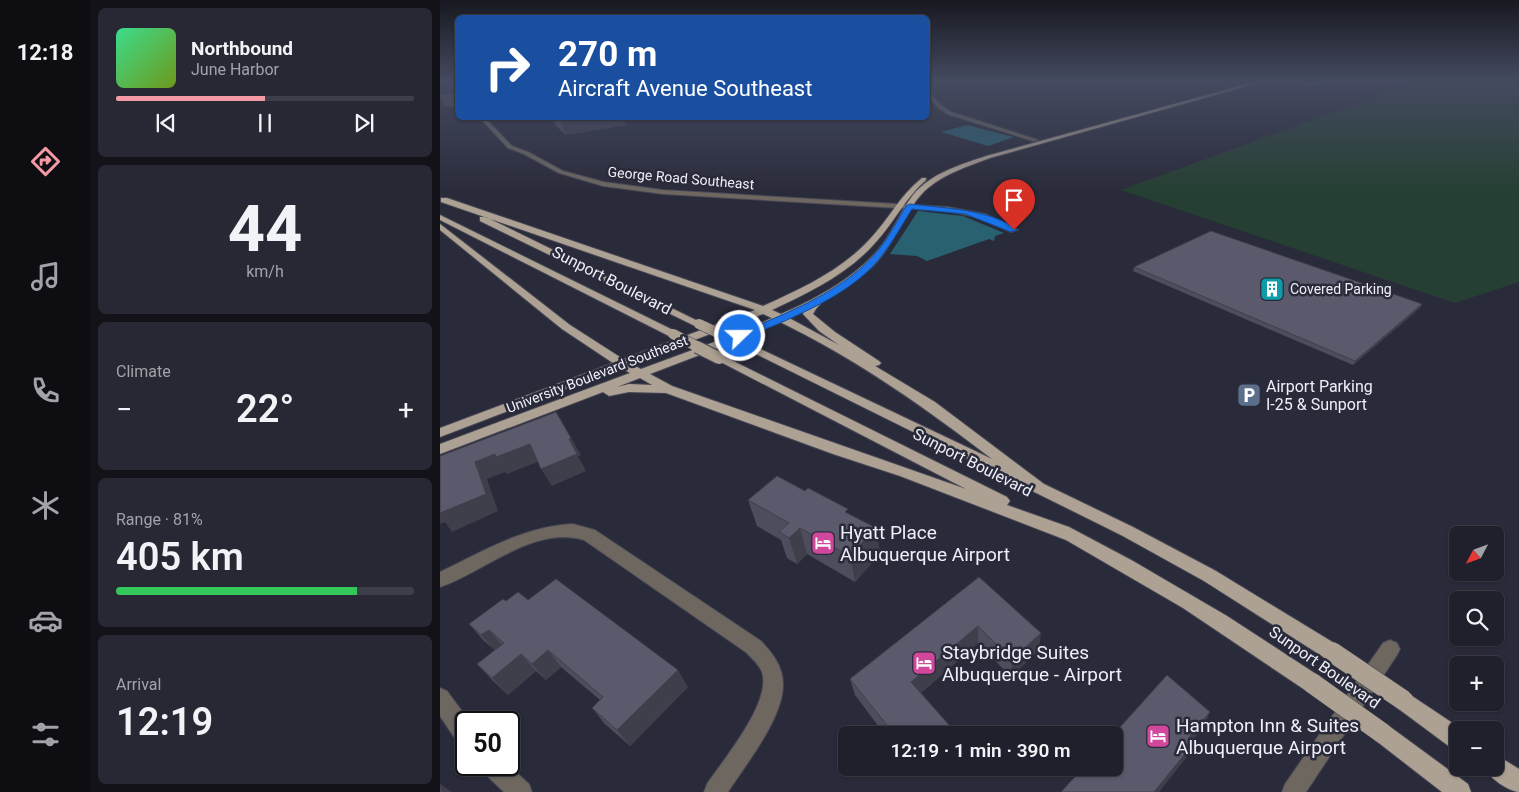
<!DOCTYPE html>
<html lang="en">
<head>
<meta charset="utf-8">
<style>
  :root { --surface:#20202c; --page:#282834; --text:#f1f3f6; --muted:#a2a3a9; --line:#3d3e48; --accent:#f49aa5 }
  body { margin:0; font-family:Roboto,sans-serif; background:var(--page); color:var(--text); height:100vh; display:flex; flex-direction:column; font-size:19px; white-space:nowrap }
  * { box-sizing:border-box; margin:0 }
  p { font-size:16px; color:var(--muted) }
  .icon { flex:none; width:28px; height:28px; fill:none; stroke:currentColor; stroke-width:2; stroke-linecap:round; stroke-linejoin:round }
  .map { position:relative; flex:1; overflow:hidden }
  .panel { display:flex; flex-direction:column; gap:8px; padding:8px; background:#121218; width:350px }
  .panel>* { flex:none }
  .banner { position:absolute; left:15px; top:15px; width:475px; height:105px; border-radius:8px; box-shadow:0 1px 4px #0004,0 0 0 1px var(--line); background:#1a4fa0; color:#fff; overflow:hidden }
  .needle { width:32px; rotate:229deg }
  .controls { position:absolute; left:1009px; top:526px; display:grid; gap:10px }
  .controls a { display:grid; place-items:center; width:55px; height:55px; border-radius:8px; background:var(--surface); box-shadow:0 1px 4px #0004,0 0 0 1px var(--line); font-size:25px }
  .speed { position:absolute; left:15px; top:711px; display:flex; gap:10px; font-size:25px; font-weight:700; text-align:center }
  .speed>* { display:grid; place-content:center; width:65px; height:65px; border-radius:50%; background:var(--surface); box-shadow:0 1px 4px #0004,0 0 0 1px var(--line); line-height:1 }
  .speed .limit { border:2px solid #111; border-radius:8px; background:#fff; color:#111 }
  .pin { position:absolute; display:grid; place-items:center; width:42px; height:42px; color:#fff; margin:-51px -21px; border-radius:50% 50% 50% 0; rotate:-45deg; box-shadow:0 0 5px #0007 }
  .pin .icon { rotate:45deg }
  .me { position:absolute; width:55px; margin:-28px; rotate:68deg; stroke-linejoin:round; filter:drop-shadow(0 0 4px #0008) }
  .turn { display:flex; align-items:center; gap:18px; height:105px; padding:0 20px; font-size:22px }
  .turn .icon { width:65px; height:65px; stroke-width:2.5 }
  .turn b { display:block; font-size:35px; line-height:42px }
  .big { font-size:38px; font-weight:600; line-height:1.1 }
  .panel .widget { flex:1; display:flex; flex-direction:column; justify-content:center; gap:8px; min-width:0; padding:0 18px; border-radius:8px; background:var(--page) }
  .panel .dial { align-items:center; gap:0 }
  .dial b { font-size:65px; line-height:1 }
  .song { display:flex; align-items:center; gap:15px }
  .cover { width:60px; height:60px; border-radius:8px; background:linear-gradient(135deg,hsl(150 70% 55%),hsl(80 70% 35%)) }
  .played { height:5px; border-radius:2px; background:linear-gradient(90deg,var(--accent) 50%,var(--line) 50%) }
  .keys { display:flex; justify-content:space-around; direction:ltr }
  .heat { display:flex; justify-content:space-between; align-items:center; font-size:28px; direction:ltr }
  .charge { height:8px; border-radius:4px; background:linear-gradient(90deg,#34c759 81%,var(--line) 0) }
  .trip { position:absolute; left:398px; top:726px; width:285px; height:50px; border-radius:8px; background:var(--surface); box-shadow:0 1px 4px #0004,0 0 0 1px var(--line); font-weight:600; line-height:50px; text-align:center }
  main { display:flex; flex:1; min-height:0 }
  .menu { display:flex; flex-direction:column; width:90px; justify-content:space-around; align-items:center; background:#0d0d12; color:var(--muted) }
  .menu .icon { width:35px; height:35px }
  .menu .active { color:var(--accent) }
  .menu b { font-size:22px; color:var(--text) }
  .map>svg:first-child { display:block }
</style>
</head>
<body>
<main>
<nav class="menu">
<b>12:18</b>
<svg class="icon active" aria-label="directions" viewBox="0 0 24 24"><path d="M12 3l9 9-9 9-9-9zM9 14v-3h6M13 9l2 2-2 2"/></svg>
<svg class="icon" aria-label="music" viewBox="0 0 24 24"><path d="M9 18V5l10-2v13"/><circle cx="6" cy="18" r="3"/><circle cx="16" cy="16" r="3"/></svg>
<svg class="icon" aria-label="phone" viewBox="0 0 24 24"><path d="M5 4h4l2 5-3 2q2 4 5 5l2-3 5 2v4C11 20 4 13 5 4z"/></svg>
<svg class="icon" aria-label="climate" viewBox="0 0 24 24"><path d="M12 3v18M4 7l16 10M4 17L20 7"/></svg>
<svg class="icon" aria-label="car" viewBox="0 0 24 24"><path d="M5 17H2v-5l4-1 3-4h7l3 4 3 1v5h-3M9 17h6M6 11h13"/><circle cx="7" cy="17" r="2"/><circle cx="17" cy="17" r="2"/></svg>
<svg class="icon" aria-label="filters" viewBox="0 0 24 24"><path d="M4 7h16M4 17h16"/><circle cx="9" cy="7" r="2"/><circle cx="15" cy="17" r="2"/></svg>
</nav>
<section class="panel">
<div class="widget">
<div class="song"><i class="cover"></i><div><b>Northbound</b><p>June Harbor</p></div></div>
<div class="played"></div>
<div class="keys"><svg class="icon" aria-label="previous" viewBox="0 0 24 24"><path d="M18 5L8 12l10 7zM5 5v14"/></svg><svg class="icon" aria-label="pause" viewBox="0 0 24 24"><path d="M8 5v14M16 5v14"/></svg><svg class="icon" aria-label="next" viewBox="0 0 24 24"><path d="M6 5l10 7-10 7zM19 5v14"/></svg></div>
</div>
<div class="widget dial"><b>44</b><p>km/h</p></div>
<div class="widget"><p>Climate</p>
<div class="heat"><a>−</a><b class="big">22°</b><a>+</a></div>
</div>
<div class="widget"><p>Range · 81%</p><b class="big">405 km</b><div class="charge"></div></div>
<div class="widget"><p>Arrival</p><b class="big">12:19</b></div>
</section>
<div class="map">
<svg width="1079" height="792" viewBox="0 0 1079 792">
  <rect width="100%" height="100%" fill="#2a2b3a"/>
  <path fill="#253f32" d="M972 82H1079V282L1015 303 681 190 974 83Z"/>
  <path fill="#2a6171" d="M527 125 574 137 548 146 501 132Z
    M478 211 523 216 564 233 555 236 554 241 549 239 487 261 477 256 450 254Z"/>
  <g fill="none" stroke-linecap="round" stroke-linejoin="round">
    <g stroke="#464655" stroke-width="2">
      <path id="minor" d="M854 82H885L868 86Z
        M488 91 500 104 511 112 598 140 593 141 507 114 496 106 488 94Z
        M40 118H45L72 146 88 152 123 171 164 182 223 190 508 207 545 214 578 230 571 232 540 218 508 211 223 194 163 186 119 173 84 154 68 148Z
        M133 524 155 530 321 641C332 653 343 666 343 684 344 717 306 764 288 792H264L267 784C284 759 332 702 322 672 319 664 312 659 307 653L144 540C94 525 44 572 0 587V572C43 551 85 526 133 524Z
        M950 640 957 643 960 649 957 655 866 792H842L845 784 943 643Z
        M0 688 7 691 30 722H26V746L18 743 0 716Z
        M41 765H68L89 784 92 792H64L44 773Z"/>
    </g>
    <g stroke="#464655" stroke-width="2">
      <path id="major" d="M814 82H822L550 158C529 166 506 173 488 188 466 206 455 245 432 267 416 282 382 295 373 314L395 332 439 361 441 363 439 365 435 366 495 402 604 484 693 527 776 571 899 646 902 652 899 658 892 661 885 658 764 581 681 535 300 346 302 344H310L552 459C486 408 415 358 340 322L304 338 210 374 232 386 526 489 273 358 279 355 283 356 567 497 570 501 567 505 629 527 693 561 787 616 879 676 882 683 879 690 872 693 865 690 743 608 626 540 460 476 393 454 226 393 189 392 169 396 163 392 0 454V444L190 373 181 368 0 437V428L173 363 122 329 0 230V224L130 325 183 359 315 310 1 202V198H7L323 306C361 289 402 270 430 239 449 219 460 195 482 178H486V180C465 198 454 223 435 243 408 274 368 293 332 310L341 314C376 299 413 279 438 250 452 234 460 212 473 195 491 173 520 165 546 156ZM364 311 363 314 379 331 399 345 349 318ZM323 314 332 318 296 334 201 369 191 364ZM200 378 212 385 189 384 177 387Z
        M0 215 237 332 238 334 233 337 229 336 0 220Z
        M40 217H46L264 324 259 327 255 326 40 221Z
        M963 690 1023 730H1018V749L1010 747 956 707 953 700 956 693Z
        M942 722 949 726 1028 784 1031 792H1002L935 740 931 733 935 726Z
        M1055 754 1079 769V792C1068 791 1049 778 1045 768H1055Z"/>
    </g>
    <use href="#minor" fill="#6d6760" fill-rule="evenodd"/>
    <use href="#major" fill="#ada193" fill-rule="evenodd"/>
    <g stroke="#464655" stroke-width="11" stroke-linecap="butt">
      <path id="major-bridge-far2" d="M259 324 306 346
        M233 334 260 348"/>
    </g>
    <g stroke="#464655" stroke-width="14" stroke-linecap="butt">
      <path id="major-bridge-far1" d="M257 347 279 358"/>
    </g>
    <g stroke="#464655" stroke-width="21" stroke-linecap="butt">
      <path id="major-bridge" d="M892 652 963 700
        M872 683 942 733"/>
    </g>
    <use href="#major-bridge-far2" stroke="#ada193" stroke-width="10"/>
    <use href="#major-bridge-far1" stroke="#ada193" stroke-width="12"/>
    <use href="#major-bridge" stroke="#ada193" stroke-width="20"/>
  </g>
  <path fill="#4d4d5d" d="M18 93V107L5 106 1 99Z
    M113 118H183L186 125 126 135 116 126Z
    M694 267 982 304 980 308 913 365 693 271Z
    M308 500 409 514 436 528 440 554 415 582 367 554 357 564 347 558 341 540 317 526Z
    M539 577 599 650 571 677 538 643 481 693 509 725V735H445L415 695 410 679Z
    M88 600 248 687 190 746 165 724 152 708 160 700 121 667 106 680 96 671 68 695 53 681 37 664 55 650 44 641 29 624 66 601Z
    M471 768H482L475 773Z"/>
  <path fill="#3f3f4c" d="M138 118H183L186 125 126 135 121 120Z
    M982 304 980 308 913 365 915 361Z
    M131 438 141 455 138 456 146 471 112 486 101 469 129 439Z
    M90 444 100 461 67 474 65 472 47 479 58 511 12 532 5 522 0 524V509L35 462 55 454Z
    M360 528 367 554 357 564 349 538Z
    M436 528 440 554 415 582 410 556Z
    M538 626V643L474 699 471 682Z
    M49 630 64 647 57 653 41 635Z
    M601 633 599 650 571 677 572 660Z
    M108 650 121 667 106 680 92 664Z
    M81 654 96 671 68 695 52 678Z
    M238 670 248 687 190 746 177 730Z
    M770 712 763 728 741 753 749 737Z
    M509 725V735H498Z
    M754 743 746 758 719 792H714Z
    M474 768H482L475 773Z
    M0 784 12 792H2Z"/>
  <path fill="#5a5a6c" stroke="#3f3f4c" d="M18 93V100L1 99V95Z
    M117 118H138L121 120Z
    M771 231 982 304 915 361 694 267Z
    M116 412 131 438 129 439 137 454 101 469 90 444 56 457 55 454 35 462 46 494 0 513V456Z
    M337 476 365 491 368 488 408 509 405 512 436 528 410 556 360 528 349 538 339 532 349 523 308 500Z
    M539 577 601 633 572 660 538 626 471 682 509 725 498 735H455L410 679Z
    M116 579 238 670 177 730 152 708 163 697 108 650 92 664 81 654 52 678 37 664 64 643 49 630 41 635 29 624 63 599 66 601 78 592 88 600Z
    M727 675 770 712 749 737 754 743 714 792H621L643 768H674V735H673Z
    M0 784 2 792H0Z"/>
  <linearGradient id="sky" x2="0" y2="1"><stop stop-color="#171820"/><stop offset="0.42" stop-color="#444a60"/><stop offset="1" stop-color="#444a60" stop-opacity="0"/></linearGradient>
  <rect width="1079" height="193" fill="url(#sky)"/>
  <path fill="#1a73e8" stroke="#114b97" d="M470 204C502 208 552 209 577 230L571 232 525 214 472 209C460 228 449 249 433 266 402 299 345 321 304 338H297V334C344 314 407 291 440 248 450 235 458 220 466 206Z"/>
  <defs>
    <g id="building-square" transform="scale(1.25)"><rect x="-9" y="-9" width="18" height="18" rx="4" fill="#0f9aa8" stroke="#2a2b3a"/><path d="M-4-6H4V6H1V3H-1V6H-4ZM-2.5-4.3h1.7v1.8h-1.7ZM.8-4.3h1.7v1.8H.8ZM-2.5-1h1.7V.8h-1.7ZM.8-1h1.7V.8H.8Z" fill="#fff"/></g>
    <g id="parking-square" transform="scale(1.25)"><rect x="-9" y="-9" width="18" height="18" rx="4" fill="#5c6f8a" stroke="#2a2b3a"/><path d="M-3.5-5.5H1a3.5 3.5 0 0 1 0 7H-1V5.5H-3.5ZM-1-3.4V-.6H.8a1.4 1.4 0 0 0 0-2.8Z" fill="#fff"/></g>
    <g id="hotel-square" transform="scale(1.25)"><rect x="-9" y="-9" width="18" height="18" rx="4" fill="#d1479c" stroke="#2a2b3a"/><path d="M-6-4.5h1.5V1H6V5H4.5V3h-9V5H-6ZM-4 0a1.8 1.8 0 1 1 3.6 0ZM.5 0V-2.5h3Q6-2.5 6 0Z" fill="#fff"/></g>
  </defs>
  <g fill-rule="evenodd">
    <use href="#building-square" x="832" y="289"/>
    <use href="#parking-square" x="809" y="395"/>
    <use href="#hotel-square" x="383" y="543"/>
    <use href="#hotel-square" x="484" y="663"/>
    <use href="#hotel-square" x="718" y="736"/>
  </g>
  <g text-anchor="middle" stroke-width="5" stroke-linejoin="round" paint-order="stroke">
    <g font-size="14" fill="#efeffa" stroke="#2a2b3a">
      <text transform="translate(241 178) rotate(5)" y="5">George Road Southeast</text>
      <text transform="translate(157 374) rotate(-21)" y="5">University Boulevard Southeast</text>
    </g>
    <g font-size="14" fill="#efeffa" stroke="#2a2b3a" text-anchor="start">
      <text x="850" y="294">Covered Parking</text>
    </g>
    <g font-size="16" fill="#efeffa" stroke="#2a2b3a">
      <text transform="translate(172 280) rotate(27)" y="6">Sunport Boulevard</text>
      <text transform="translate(533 462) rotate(27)" y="6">Sunport Boulevard</text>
      <text transform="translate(885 667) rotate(35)" y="6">Sunport Boulevard</text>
    </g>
    <g font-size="16" fill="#efeffa" stroke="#2a2b3a" text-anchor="start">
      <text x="826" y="392">Airport Parking<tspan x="826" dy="18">I-25 &amp; Sunport</tspan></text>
    </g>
    <g font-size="19" fill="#efeffa" stroke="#2a2b3a" text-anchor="start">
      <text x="400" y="539">Hyatt Place<tspan x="400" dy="22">Albuquerque Airport</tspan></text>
      <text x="502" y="659">Staybridge Suites<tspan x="502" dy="22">Albuquerque - Airport</tspan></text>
      <text x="736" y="732">Hampton Inn &amp; Suites<tspan x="736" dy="22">Albuquerque Airport</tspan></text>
    </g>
  </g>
</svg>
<div class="controls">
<a><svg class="needle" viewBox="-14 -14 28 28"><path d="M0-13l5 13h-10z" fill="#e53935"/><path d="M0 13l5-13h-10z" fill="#a2a3a9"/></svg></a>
<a><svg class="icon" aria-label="search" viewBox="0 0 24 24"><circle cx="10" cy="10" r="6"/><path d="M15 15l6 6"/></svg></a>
<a>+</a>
<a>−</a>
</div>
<div class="speed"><div class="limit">50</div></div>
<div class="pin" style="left:574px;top:230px;background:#d93025"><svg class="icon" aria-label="arrive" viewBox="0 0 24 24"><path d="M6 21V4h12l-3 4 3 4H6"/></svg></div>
<svg class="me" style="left:300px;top:336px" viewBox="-20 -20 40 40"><circle r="17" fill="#1a73e8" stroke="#fff" stroke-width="3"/><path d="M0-11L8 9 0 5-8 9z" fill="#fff"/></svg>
<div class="trip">12:19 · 1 min · 390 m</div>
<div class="banner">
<div class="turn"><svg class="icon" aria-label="right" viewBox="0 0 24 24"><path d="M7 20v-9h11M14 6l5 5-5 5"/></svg><div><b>270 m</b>Aircraft Avenue Southeast</div></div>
</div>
</div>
</main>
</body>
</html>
